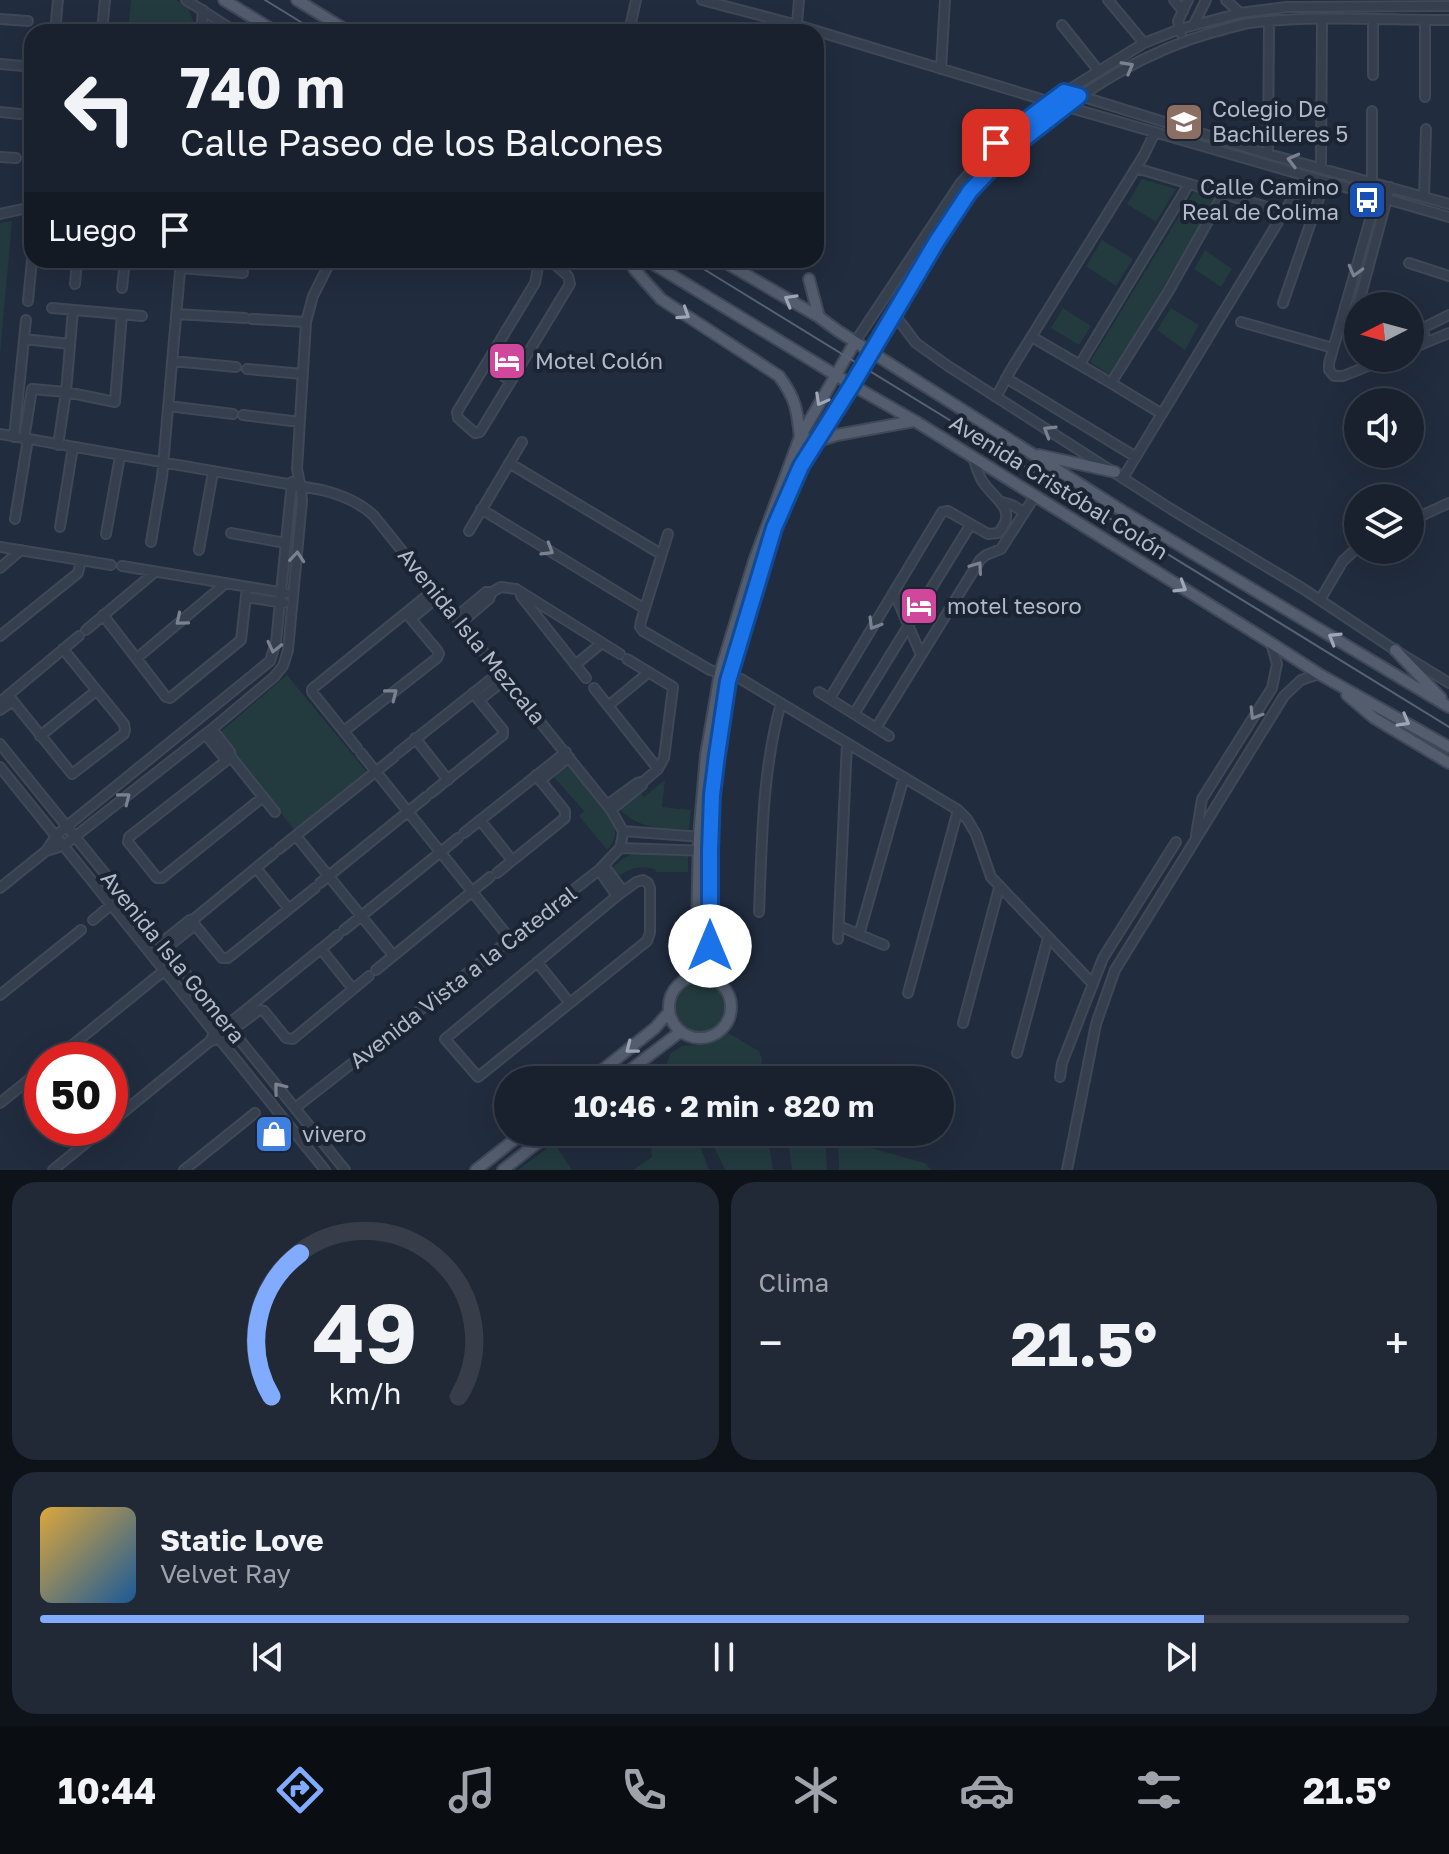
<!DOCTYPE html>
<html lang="es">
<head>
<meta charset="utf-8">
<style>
  :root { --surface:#19212e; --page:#222936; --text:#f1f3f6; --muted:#9fa3aa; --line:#373e4a; --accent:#81abff }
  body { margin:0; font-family:"Golos Text",sans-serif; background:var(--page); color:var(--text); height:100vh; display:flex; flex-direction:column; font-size:30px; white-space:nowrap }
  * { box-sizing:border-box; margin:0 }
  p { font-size:26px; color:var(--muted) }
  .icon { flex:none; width:44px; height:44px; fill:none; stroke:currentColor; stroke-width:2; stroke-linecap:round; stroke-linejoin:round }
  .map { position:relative; height:1170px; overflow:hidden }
  .drawer { display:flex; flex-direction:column; gap:12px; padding:12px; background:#0e1219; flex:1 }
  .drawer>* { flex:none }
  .banner { position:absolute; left:24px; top:24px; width:800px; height:244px; border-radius:24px; box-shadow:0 8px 32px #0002,0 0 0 2px var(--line); background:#19212e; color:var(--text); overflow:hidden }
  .needle { width:52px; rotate:264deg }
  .controls { position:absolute; left:1344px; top:292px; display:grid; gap:16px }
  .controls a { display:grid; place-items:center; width:80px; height:80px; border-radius:50%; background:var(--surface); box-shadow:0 8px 32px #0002,0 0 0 2px var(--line); font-size:40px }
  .speed { position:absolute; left:24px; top:1042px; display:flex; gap:16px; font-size:40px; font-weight:700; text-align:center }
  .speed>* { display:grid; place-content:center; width:104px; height:104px; border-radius:50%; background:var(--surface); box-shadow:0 8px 32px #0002,0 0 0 2px var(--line); line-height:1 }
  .speed .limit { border:12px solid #d22; background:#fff; color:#111 }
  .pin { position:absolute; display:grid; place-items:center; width:68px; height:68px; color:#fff; margin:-34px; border-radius:16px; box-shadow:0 4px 12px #0006 }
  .me { position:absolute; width:88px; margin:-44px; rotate:0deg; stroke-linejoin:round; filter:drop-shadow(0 0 6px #0008) }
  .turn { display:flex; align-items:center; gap:28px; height:168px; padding:0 24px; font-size:36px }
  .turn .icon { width:104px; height:104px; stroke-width:2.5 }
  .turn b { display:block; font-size:56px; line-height:68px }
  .then { display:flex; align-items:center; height:76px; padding:0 24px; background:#0003; gap:16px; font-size:30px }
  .big { font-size:60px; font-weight:700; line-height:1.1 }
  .drawer .card { flex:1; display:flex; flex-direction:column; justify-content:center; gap:12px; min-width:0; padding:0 28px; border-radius:24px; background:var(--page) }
  .drawer .dial { align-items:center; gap:0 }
  .dial svg { height:208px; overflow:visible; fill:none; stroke:var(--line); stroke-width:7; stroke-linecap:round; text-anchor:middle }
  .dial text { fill:var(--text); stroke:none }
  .song { display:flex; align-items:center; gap:24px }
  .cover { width:96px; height:96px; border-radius:12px; background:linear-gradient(135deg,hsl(40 70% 55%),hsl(210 70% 35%)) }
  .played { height:8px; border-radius:4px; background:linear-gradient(90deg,var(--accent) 85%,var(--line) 85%) }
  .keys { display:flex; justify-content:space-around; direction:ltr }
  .heat { display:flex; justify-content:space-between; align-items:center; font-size:44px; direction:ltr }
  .drawer .tiles { flex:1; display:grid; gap:12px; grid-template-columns:1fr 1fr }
  .card:last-child { grid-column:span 2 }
  .trip { position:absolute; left:494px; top:1066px; width:460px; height:80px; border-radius:40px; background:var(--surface); box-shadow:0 8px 32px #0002,0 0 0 2px var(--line); font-weight:700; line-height:80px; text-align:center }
  .tab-bar { display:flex; height:128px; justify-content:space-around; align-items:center; background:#0a0d12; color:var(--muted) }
  .tab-bar .icon { width:56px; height:56px }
  .tab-bar .on { color:var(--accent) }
  .tab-bar b { font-size:36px; color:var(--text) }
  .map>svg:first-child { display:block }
</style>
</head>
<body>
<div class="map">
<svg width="1449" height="1170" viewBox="0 0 1449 1170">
  <rect width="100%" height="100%" fill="#212c3e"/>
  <path fill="#233b3f" d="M131 0H176L188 7 197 32H128Z
    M1142 179 1176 189 1156 222 1127 204Z
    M1195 190 1218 196 1112 373 1109 374 1090 362Z
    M12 221 0 355V223Z
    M1102 240 1133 259 1116 286 1086 266Z
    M1205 250 1232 269 1221 287 1194 269Z
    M1063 308 1091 326 1079 345 1051 328Z
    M1171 308 1199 325 1185 350 1157 330Z
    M287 675 367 772 295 831 218 734Z
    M565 764H569L611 816C617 829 617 839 607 850L579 816 584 811 552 775Z
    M665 780 662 807 691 810 689 830C664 828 638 830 620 809L640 792 644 797Z
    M639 851 688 855V872H656L655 869C641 866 631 867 619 876L612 868 624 858Z
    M675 1007a26 26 0 1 1 52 0a26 26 0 1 1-52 0Z
    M728 1033 759 1051 762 1059 760 1080H662L670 1054 682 1046 711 1043Z
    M649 1132H695L709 1170H633L652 1157Z
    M707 1132H767L773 1170H725Z
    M787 1132H825L827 1170H792Z
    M838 1139 925 1163 931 1170H839Z
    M554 1143 572 1170H518Z"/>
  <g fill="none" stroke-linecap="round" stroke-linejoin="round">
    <g stroke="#3f4857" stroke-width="12">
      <path id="minor" d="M186 0 236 32
        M702 0 797 25 1064 106 1449 217
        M1108 0 1144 43
        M1174 0 1183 11
        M1226 0 1240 13
        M0 19 28 21
        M1373 19V75
        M1425 20V97
        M1194 24 1206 0
        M797 25 799 0
        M1062 25 1098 70
        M55 32 58 0
        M102 32 105 0
        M201 32 203 10
        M629 32 636 0
        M1181 33 1178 21 1188 0
        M0 64 24 66
        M941 69 945 0
        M1077 95 1268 154 1449 204
        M0 112 20 114
        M1268 154 1269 22
        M0 157 16 158
        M1136 168 1284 212
        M1321 168 1322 20
        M1372 186V111
        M1378 192 1329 363V370L1334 376H1343L1388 358
        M1424 197 1426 129
        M0 214 32 207
        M545 260 538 267 535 283 457 412 458 418 475 433 480 432 570 284 568 276 550 260
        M599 260 601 261
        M1409 263 1449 276
        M558 266 570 260
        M180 268 243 273
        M75 284 77 260
        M122 288 125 260
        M28 301 32 260
        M1283 303 1325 181
        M1358 306 1390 187
        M52 308 142 316
        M176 314 245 318
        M894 314 916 343 948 366 1171 509 1302 588 1395 650 1449 683
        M252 319 306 322
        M1241 322 1333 348
        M1410 324 1423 328 1426 342
        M1423 328 1449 315
        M1032 337 1111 383 1162 414
        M24 339 70 344
        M855 342 960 184 996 143 1049 102 1144 43 1180 29 1240 13 1287 7 1449 6
        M1410 349 1449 333
        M872 352C904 300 932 241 969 192 986 170 1009 151 1030 134 1086 89 1145 51 1214 32 1226 29 1238 25 1249 23 1314 15 1384 20 1449 20
        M172 361 236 367
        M488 361 510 382
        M1080 364 1189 184
        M247 369 303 374
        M1006 378 1136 457
        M1111 383 1168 292 1224 193
        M996 397 1012 368 1144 155 1155 132
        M168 406 233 414
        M243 415 300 422
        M0 434 322 490C342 495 360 502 374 516L611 810 623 831 622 839 620 848 599 870 295 1108
        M14 437 26 320
        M24 439 32 389 66 392 115 402 122 314
        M58 445 66 392 73 310
        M509 463 661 554
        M1123 478 1306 176
        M1002 502 1012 505 1024 512
        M481 509 645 609
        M15 519 28 439
        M1410 521 1449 503
        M60 527 73 447
        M469 531 522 442
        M231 533 285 543
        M106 534 120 456
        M668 534 641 621 640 627 643 631 710 670 741 679 958 810 967 819 976 834 991 877 1093 984
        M151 542 162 477 181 260
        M0 547 111 565
        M199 550 213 472
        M122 566 285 593
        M0 568 21 550
        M894 592 921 655
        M521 596 586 678
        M246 597 284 603
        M1320 600 1343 561 1358 547
        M103 615 166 697 170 698 241 640 247 587
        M456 617 486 592H492L501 587 516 589 620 654
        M411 619 439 596
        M461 623 489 599 492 592
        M86 630 155 572
        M0 636 78 573 81 560
        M137 658 226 583
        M575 665 602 643
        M594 688 658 769
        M819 692 889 736
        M8 695 72 774 124 734 125 730 124 724 63 649
        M830 698 942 512 948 511 988 534 998 533C1019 510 995 500 983 482 978 475 976 465 973 457
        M479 700 506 679
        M0 702 79 636
        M608 706 649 672
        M0 710 13 701
        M854 714 971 524
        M876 728 980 560 986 555 1001 549 1035 496
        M212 729 230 752 231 757 275 812
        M344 731 437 658 439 654 437 650 406 613
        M206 735 226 760
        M40 736 96 691
        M415 738 448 780
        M0 744 345 1170
        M357 748 312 692V689L434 590
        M361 753 511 940
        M398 753 500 672
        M231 757 129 837 128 842 157 878H162L263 797
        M0 767 325 1170
        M540 781 569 757
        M431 793 503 735V730L473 693
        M607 805 637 783 644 781 658 769 664 758 673 687 627 659
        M611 810 642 785
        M480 820 512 860
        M623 831 702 837
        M464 833 566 752
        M1196 835 1202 799 1272 688 1277 664 1271 643
        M296 836 393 955
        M620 848 710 851
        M279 849 394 757
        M46 851 63 846 212 729 274 677 283 666 288 650 302 501 301 488 297 469 306 322 313 296 331 260
        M604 866 623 891
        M256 868 289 909
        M599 870 617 896
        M497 873 565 818V811L536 775
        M643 880 648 883 650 888V933L647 941 478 1077 445 1039 617 896 636 882Z
        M320 883 426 797
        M0 888 46 851 56 836 67 826 270 661 276 642 292 482
        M759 912C762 842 762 771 781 703
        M194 919 274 853
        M93 920 123 895
        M839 926 884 945
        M344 930 458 838
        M859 935 904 777
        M838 939 847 743
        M161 943 190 920 194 919 195 925 222 958H228L315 888
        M166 948 195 925
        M321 949 353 989
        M537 962 569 1002
        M376 970 490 877
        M908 993 958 810
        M0 995 81 930
        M963 1023 999 888
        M212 1037 214 1033 236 1018 338 935
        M1017 1053 1048 938
        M54 1060 176 961
        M1060 1077 1062 1063 1103 958 1176 842
        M0 1103 42 1069
        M110 1123 209 1042C227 1035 244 1022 259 1010L264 1011 286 1038 293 1039 369 976
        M53 1170 104 1128
        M184 1170 255 1113
        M1067 1170 1096 1024 1115 970 1284 696 1301 680 1319 674"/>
    </g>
    <g stroke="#3f4857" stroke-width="14">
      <path id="major" d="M224 0 276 32
        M297 0 349 32
        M629 260 635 270 661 299 779 376C796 399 797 409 800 437L818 441 837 435 914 421
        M647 260 852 385 915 421 1271 643 1319 674 1449 747
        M721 260 819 317 838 331 1124 512 1449 707
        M809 279 819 317
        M1039 455 1115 472
        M1395 650 1441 698
        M1347 695 1374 718 1449 763
        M696 975 699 837 706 755 720 673 754 561 800 437 855 342
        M669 1007a31 31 0 1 1 62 0a31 31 0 1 1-62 0Z
        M710 977V851L712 795 729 676 774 528 801 466 872 352
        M590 1080 655 1028 669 1012
        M617 1080 680 1032
        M476 1170 524 1132
        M503 1170 551 1132"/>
    </g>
    <use href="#minor" stroke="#363f4e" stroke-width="8"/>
    <use href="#major" stroke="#535d6e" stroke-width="10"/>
    <path stroke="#576276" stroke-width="2" d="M265 0 317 32
      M689 260 1449 727"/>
  </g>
  <defs><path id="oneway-chevron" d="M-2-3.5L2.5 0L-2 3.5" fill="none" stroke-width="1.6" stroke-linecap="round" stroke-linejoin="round" transform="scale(2)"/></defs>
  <g stroke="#7a8292">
    <use href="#oneway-chevron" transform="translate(1128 67) rotate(-29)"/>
    <use href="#oneway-chevron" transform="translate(1293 160) rotate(-165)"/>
    <use href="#oneway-chevron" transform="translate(1355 271) rotate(105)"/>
    <use href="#oneway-chevron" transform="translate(1049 431) rotate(-148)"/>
    <use href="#oneway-chevron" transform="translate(548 550) rotate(31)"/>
    <use href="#oneway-chevron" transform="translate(297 557) rotate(-85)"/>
    <use href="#oneway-chevron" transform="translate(977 567) rotate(-55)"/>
    <use href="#oneway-chevron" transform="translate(181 620) rotate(140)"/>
    <use href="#oneway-chevron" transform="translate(874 624) rotate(121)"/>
    <use href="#oneway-chevron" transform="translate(274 647) rotate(103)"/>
    <use href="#oneway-chevron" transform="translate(392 694) rotate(-38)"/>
    <use href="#oneway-chevron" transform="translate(1255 714) rotate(122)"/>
    <use href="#oneway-chevron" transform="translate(125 798) rotate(-38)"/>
    <use href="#oneway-chevron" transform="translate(279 1088) rotate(-129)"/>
  </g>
  <g stroke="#9ea7b8">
    <use href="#oneway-chevron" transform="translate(790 300) rotate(-150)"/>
    <use href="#oneway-chevron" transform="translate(684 314) rotate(33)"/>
    <use href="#oneway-chevron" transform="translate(821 400) rotate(119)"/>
    <use href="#oneway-chevron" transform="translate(1181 587) rotate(32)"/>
    <use href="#oneway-chevron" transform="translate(1334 638) rotate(-149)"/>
    <use href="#oneway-chevron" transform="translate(1404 721) rotate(29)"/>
    <use href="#oneway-chevron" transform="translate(631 1048) rotate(142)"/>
  </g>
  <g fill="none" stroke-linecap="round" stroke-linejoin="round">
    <g stroke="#114b97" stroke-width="20">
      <path id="route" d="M710 946V851L712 795 717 755 728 681 774 528 801 466 852 385 937 241 970 191 1007 152 1079 96 1064 92 996 143"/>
    </g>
    <use href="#route" stroke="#1a73e8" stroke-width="14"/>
  </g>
  <defs>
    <g id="university-square" transform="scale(2)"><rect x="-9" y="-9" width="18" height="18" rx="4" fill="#8d6e63" stroke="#1b2433"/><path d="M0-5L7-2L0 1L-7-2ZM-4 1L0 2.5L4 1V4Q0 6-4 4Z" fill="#fff"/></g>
    <g id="bus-square" transform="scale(2)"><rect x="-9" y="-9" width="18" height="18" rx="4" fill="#1a4fb4" stroke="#1b2433"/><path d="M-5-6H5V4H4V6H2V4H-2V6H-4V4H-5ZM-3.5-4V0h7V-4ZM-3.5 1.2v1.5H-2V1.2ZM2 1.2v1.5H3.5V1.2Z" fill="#fff"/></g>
    <g id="hotel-square" transform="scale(2)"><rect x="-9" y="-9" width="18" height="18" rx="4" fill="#d1479c" stroke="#1b2433"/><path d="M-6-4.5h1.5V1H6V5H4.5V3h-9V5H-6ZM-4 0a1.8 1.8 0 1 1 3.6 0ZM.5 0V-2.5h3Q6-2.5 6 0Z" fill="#fff"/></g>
    <g id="shop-square" transform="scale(2)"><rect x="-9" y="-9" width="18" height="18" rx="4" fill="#3f7fe0" stroke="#1b2433"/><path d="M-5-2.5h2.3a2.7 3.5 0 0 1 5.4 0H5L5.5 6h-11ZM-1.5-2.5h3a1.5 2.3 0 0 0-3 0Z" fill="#fff"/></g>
  </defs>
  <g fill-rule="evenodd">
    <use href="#university-square" x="1184" y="122"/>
    <use href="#bus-square" x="1367" y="200"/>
    <use href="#hotel-square" x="507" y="361"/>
    <use href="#hotel-square" x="919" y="606"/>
    <use href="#shop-square" x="274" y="1134"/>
  </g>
  <g text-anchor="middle" stroke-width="8" stroke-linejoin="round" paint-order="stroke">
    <g font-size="22" fill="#b1b9ca" stroke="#1b2433" text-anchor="start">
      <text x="1212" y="117">Colegio De<tspan x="1212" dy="25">Bachilleres 5</tspan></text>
      <text x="1339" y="195" text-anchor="end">Calle Camino<tspan x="1339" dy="25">Real de Colima</tspan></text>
      <text x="535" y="369">Motel Colón</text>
      <text x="947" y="614">motel tesoro</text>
      <text x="302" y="1142">vivero</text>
    </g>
    <g font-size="22" fill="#b1b9ca" stroke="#1b2433">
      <text transform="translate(1059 487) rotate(32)" y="8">Avenida Cristóbal Colón</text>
      <text transform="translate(472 636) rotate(51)" y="8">Avenida Isla Mezcala</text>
      <text transform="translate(173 957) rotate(51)" y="8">Avenida Isla Gomera</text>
      <text transform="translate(463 977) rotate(-38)" y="8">Avenida Vista a la Catedral</text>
    </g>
  </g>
</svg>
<div class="controls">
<a><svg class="needle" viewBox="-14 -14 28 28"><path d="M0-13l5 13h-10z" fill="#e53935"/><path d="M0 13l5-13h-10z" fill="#9fa3aa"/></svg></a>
<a><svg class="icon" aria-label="sound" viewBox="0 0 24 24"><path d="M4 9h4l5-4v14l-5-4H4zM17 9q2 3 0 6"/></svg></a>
<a><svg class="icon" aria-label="layers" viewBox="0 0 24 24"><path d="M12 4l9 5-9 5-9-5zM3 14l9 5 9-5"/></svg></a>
</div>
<div class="speed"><div class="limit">50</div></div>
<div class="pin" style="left:996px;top:143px;background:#d93025"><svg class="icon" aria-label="arrive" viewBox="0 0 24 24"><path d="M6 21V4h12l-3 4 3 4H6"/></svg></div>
<svg class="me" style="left:710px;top:946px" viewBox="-20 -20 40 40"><circle r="19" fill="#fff"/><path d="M0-13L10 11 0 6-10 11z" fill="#1a73e8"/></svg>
<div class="trip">10:46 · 2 min · 820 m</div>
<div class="banner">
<div class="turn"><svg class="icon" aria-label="left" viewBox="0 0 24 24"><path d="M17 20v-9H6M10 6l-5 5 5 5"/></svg><div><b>740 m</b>Calle Paseo de los Balcones</div></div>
<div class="then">Luego<svg class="icon" aria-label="arrive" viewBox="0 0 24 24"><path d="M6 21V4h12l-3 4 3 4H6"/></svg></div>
</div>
</div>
<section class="drawer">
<div class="tiles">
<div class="card dial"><svg viewBox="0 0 100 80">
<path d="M14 69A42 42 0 1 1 86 69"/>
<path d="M14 69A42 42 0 0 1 25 14" stroke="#81abff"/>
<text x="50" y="56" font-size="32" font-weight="700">49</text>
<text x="50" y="72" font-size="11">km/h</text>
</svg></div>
<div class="card"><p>Clima</p>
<div class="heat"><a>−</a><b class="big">21.5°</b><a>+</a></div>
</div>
<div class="card">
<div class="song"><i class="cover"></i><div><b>Static Love</b><p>Velvet Ray</p></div></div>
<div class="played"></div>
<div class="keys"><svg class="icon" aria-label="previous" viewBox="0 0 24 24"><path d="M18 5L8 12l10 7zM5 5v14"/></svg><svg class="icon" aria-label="pause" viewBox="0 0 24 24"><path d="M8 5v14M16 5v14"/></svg><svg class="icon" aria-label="next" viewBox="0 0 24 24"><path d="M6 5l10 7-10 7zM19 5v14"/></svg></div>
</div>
</div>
</section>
<nav class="tab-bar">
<b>10:44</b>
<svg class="icon on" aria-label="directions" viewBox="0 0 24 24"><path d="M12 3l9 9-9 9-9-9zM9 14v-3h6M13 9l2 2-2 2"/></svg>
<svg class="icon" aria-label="music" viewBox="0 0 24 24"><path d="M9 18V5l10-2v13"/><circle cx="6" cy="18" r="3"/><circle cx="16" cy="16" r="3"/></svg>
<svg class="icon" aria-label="phone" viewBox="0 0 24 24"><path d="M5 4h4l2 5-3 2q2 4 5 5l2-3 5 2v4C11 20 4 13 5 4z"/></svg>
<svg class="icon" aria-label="climate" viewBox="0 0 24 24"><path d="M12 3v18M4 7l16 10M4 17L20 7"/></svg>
<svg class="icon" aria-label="car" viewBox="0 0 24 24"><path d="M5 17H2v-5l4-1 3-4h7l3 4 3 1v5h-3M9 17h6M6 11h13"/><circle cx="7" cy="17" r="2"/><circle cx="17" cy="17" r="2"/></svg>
<svg class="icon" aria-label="filters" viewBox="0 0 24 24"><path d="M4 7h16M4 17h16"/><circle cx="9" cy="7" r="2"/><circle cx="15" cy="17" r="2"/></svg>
<b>21.5°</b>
</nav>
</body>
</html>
